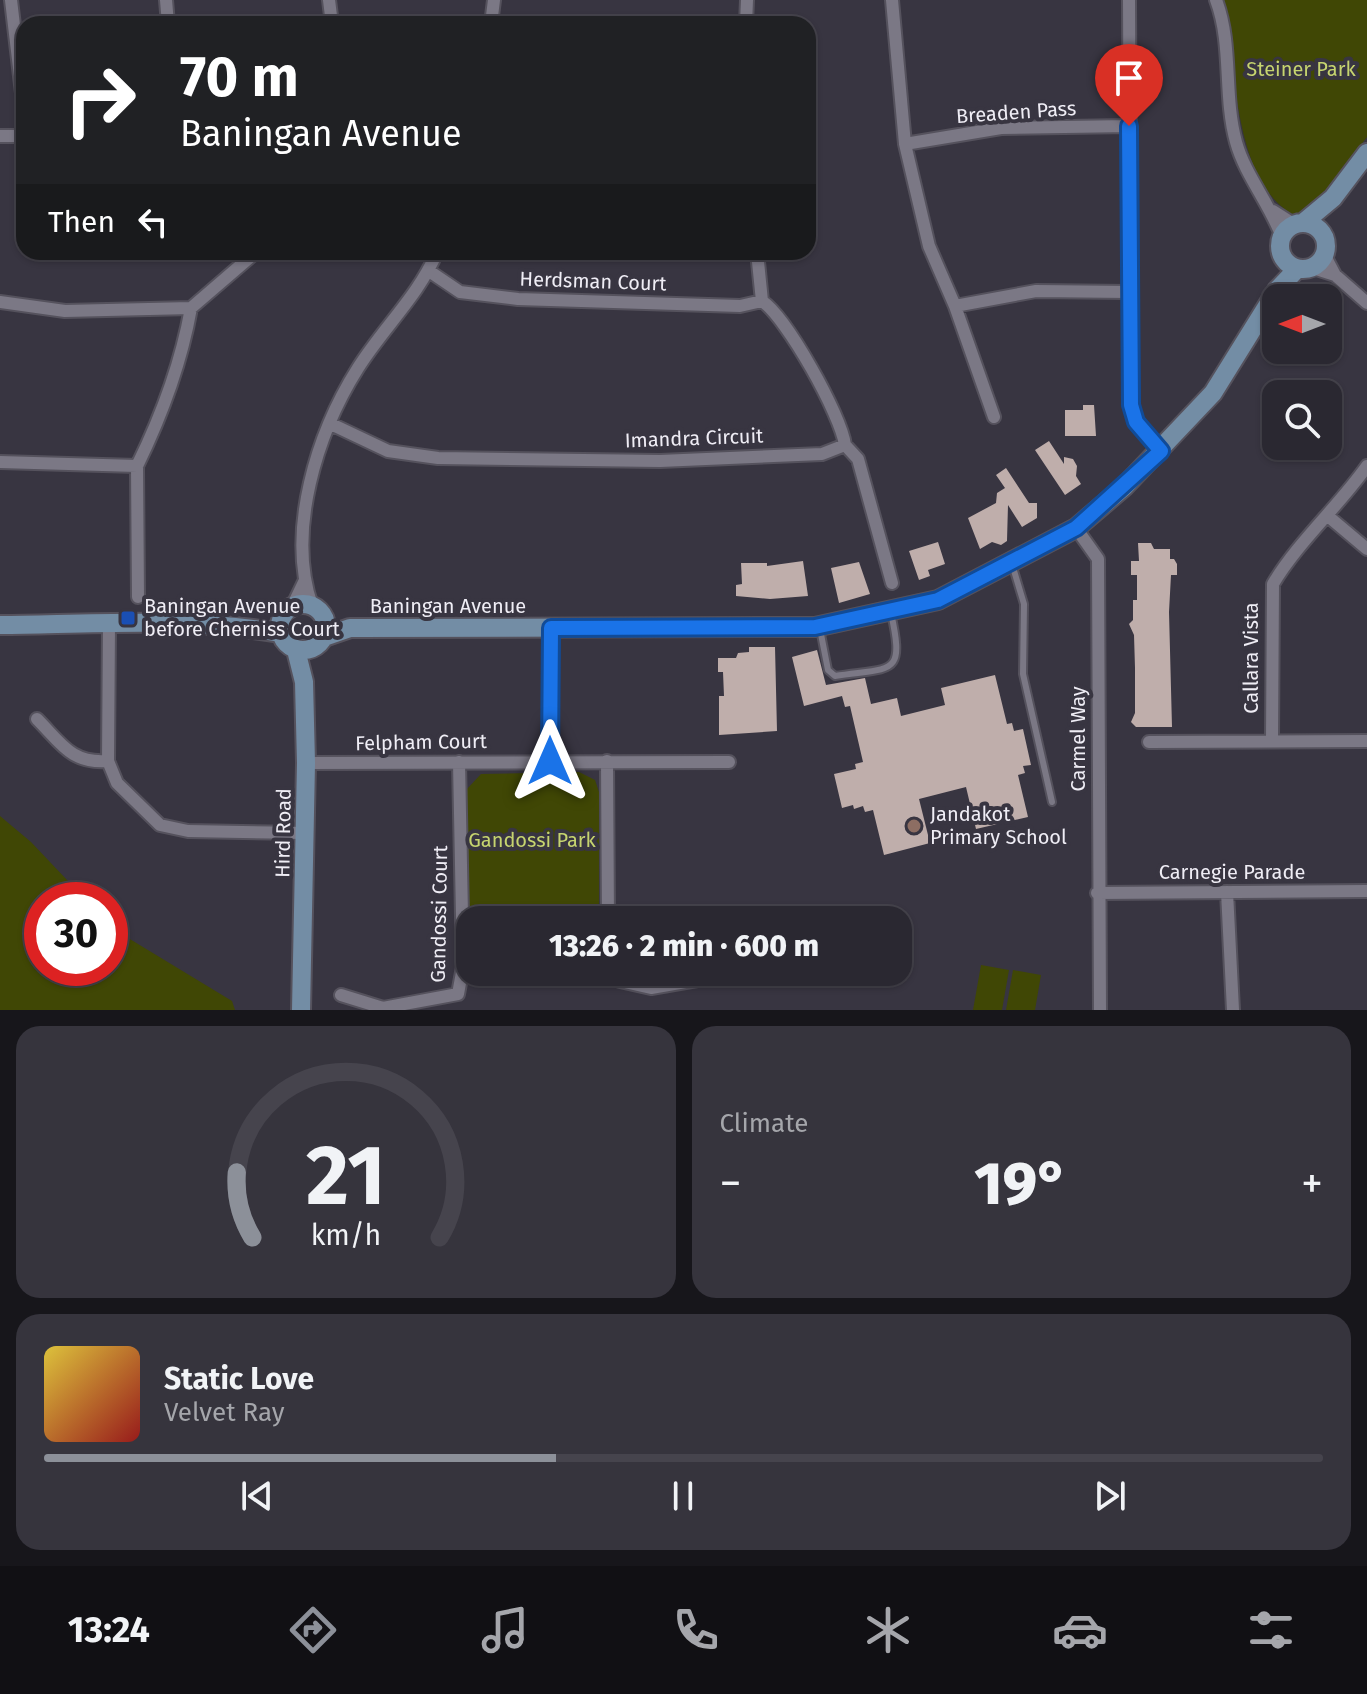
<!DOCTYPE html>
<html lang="en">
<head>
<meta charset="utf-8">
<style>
  :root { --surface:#2a2831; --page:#36343d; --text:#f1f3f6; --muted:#a5a6ab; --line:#46444d; --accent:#8c9099 }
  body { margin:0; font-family:"Fira Sans",sans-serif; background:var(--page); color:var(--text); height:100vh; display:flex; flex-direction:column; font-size:30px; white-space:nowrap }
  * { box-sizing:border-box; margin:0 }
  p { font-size:26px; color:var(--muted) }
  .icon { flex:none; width:44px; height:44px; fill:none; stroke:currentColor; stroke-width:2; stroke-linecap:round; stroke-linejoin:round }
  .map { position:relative; height:1010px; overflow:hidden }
  .sheet { display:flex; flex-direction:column; gap:16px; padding:16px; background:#17161b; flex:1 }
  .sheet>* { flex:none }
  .guide { position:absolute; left:16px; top:16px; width:800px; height:244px; border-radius:24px; box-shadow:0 2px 6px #0004,0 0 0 2px var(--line); background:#202124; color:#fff; overflow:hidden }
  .needle { width:52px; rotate:270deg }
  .fabs { position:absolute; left:1262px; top:284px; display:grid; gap:16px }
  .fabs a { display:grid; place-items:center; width:80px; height:80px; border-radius:16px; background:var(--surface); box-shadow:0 2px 6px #0004,0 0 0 2px var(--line); font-size:40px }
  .speed { position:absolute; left:24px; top:882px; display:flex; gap:16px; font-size:40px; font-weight:700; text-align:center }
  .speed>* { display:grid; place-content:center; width:104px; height:104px; border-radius:50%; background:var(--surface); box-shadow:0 2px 6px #0004,0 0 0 2px var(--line); line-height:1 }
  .speed .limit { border:12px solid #d22; background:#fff; color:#111 }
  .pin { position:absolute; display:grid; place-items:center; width:68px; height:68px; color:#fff; margin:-82px -34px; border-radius:50% 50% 50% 0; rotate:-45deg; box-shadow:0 0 8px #0007 }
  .pin .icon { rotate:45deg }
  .me { position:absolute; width:88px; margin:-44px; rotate:0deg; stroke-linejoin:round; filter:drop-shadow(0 0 6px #0008) }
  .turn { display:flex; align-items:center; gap:28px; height:168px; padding:0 32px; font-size:36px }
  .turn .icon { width:104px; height:104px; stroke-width:2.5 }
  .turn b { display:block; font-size:56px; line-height:68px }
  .then { display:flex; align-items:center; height:76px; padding:0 32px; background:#0003; gap:16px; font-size:30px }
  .big { font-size:60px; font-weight:800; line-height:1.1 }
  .sheet .tile { flex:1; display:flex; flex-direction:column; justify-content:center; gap:12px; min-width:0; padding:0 28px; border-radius:24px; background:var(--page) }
  .sheet .dial { align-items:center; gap:0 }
  .dial svg { height:208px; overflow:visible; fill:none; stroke:var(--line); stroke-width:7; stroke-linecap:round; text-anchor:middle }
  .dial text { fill:var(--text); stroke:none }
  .song { display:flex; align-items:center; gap:24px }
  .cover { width:96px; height:96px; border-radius:12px; background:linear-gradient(135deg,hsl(50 70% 55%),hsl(0 70% 35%)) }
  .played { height:8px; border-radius:4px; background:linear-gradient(90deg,var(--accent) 40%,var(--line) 40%) }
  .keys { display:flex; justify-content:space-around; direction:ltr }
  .heat { display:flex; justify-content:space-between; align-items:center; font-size:44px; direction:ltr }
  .sheet .tiles { flex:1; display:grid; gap:16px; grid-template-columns:1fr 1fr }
  .tile:last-child { grid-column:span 2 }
  .trip { position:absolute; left:456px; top:906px; width:456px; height:80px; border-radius:24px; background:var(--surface); box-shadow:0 2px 6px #0004,0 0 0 2px var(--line); font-weight:800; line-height:80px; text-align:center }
  .tabs { display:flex; height:128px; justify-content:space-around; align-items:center; background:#111014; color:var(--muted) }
  .tabs .icon { width:56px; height:56px }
  .tabs .selected { color:var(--accent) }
  .tabs b { font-size:36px; color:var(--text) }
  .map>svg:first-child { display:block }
</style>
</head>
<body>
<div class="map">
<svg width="1367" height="1010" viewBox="0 0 1367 1010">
  <rect width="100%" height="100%" fill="#383541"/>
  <path fill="#404705" d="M1224 0H1367V137L1309 213 1299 218C1231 186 1237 65 1224 0Z
    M579 772 595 780 599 792V907H468L465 801 467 789 481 774Z
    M0 816 31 842 86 900H42V968H110V927L232 1001 235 1010H0Z
    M981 965 1009 970 1002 1010H973Z
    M1013 970 1041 975 1035 1010H1006Z"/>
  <path fill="#bfaeab" d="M1083 405H1094L1096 436H1065V410H1083Z
    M1049 441 1064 464V457L1073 459 1077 466 1076 476 1081 484 1065 495 1035 450Z
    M1006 468 1029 503H1037V518L1022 527 1008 505 1007 541 1001 545 992 542 980 549 968 518 996 503 997 493 1005 488 996 475Z
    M938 542 945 564 928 570 930 576 919 580 909 551Z
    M1138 543H1151L1154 549H1170V559H1174L1177 564V575H1171L1169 612 1172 727H1136L1131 722 1135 713V668L1134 635 1129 624 1133 620V600H1137V575H1131V561H1139Z
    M803 561 808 596 770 599 736 596V585L742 584 741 563H767V566Z
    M859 562 870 594 839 603 831 568Z
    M749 647H775L777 731 719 735V696H724L723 672H718V658H736L738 653 749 652Z
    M817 650 826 685 865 678 871 704 897 698 901 716 945 705 941 688 995 675 1007 724 1012 723 1014 731 1023 729 1031 765 1023 766 1025 773 1018 775 1028 817 976 829 966 787 919 799 930 843 884 855 873 810 865 812 863 806 854 809 853 805 842 808 834 774 856 769 855 764 863 762 850 706 845 707 842 696 804 706 792 657Z"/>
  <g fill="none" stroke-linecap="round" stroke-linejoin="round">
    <g stroke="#55525d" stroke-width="10">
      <path id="lane" d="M1012 564 1024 604 1023 674 1052 802
        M820 629 828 670 835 676C893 667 905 677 891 613"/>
    </g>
    <g stroke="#55525d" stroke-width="16">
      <path id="street" d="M11 0 24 110
        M166 0 168 24
        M329 0 332 24
        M892 0 905 144 929 246 955 306 1036 291 1129 292
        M1129 0 1131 405 1136 422 1161 451
        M1216 0C1233 45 1223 95 1236 142 1245 175 1270 204 1282 237
        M491 24 494 0
        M746 24 747 0
        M0 136H24
        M905 144 1001 128 1129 126
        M1273 211 1295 225
        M1325 256 1335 275
        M1313 268 1335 275 1367 303
        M429 271 460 292 518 299 740 306 762 301
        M0 302 65 311 191 308C181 364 162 415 137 466L0 462
        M955 306 994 417
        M191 308 256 252
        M331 424 388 451 438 458 660 461 822 454 845 445C841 415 787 318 762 301L757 252
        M845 445 858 459 892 583
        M137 466 138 597
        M1329 517 1367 549
        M1076 528 1098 559 1100 1010
        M312 606C286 531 317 433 358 368 383 328 419 295 437 252
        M292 607 304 582
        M109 624 108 761 117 783 160 825 188 831 305 833
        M37 719C61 743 71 764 108 761
        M1272 739 1273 584C1298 542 1338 507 1367 466
        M1149 742 1367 741
        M550 761 551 628
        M607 761 608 920
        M306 763 729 762
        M1227 892 1233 1010
        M1097 893 1367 891
        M614 972 620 981 651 988 726 975
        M341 995 383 1008 458 994 463 967 459 762"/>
    </g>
    <g stroke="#55525d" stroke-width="22">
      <path id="secondary" d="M1303 223 1333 198 1367 153
        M1280 246a23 23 0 1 1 46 0a23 23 0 1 1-46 0Z
        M280 627a23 23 0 1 1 46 0a23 23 0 1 1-46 0Z
        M0 625C92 624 190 617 280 633
        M324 637 350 628 815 627 938 600 1076 528 1124 487 1213 393 1277 290 1297 269
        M296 650 304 682 306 763 301 1010"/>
    </g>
    <use href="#lane" stroke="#7b7885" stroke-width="6"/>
    <use href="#street" stroke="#7b7885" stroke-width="12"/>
    <use href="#secondary" stroke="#738da5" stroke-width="18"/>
  </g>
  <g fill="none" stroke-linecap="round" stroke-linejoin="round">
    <g stroke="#114b97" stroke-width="20">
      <path id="route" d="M550 761 551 628 815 627 938 600 1076 528 1161 451 1136 422 1131 405 1129 126"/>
    </g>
    <use href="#route" stroke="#1a73e8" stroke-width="14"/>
  </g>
  <rect fill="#1a4fb4" stroke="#383541" stroke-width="3" x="120" y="610" width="16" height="16" rx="4"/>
  <circle fill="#8d6e63" stroke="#383541" stroke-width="3" cx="914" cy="826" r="8"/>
  <g text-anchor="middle" stroke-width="8" stroke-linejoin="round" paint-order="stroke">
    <g font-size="20" fill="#c6d46f" stroke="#383541">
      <text x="1301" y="76">Steiner Park</text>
      <text x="532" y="847">Gandossi Park</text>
    </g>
    <g font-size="20" fill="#efedf5" stroke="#383541">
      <text transform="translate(1016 112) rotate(-4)" y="7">Breaden Pass</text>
      <text transform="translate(593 281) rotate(2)" y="7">Herdsman Court</text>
      <text transform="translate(694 438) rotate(-2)" y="7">Imandra Circuit</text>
      <text x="448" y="613">Baningan Avenue</text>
      <text transform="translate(1251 658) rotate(-90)" y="7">Callara Vista</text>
      <text transform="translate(1078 739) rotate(-90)" y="7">Carmel Way</text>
      <text transform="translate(421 742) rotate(-1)" y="7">Felpham Court</text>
      <text transform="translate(283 833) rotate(-89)" y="7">Hird Road</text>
      <text x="1232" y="879">Carnegie Parade</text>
      <text transform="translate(439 914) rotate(-89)" y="7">Gandossi Court</text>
    </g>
    <g font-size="20" fill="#efedf5" stroke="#383541" text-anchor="start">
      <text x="144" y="613">Baningan Avenue<tspan x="144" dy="23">before Cherniss Court</tspan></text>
      <text x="930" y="821">Jandakot<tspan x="930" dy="23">Primary School</tspan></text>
    </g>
  </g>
</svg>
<div class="fabs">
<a><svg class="needle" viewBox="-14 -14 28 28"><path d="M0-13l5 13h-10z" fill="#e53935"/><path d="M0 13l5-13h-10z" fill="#a5a6ab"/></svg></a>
<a><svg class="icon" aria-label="search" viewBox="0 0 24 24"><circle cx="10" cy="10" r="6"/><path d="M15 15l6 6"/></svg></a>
</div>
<div class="speed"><div class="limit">30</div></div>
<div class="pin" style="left:1129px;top:126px;background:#d93025"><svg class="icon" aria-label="arrive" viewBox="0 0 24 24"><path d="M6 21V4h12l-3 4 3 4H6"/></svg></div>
<svg class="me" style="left:550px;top:761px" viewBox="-20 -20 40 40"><path d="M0-17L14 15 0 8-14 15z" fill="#1a73e8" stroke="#fff" stroke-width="4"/></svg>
<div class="trip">13:26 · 2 min · 600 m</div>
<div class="guide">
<div class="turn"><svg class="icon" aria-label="right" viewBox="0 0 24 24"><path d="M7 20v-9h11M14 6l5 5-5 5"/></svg><div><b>70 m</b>Baningan Avenue</div></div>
<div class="then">Then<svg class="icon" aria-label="left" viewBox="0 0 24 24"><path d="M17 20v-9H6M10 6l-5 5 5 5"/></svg></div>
</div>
</div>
<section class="sheet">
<div class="tiles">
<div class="tile dial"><svg viewBox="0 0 100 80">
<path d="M14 69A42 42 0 1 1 86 69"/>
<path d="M14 69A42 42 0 0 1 8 44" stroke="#8c9099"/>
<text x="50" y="56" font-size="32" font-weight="700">21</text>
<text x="50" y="72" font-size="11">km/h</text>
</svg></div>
<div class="tile"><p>Climate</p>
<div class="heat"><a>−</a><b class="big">19°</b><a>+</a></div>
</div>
<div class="tile">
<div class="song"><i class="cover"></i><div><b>Static Love</b><p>Velvet Ray</p></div></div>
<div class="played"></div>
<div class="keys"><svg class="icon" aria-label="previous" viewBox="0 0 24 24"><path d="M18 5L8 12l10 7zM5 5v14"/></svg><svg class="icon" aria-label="pause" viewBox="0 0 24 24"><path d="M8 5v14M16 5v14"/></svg><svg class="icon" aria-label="next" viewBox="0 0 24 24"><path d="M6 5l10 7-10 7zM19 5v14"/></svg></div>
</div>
</div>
</section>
<nav class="tabs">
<b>13:24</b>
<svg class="icon selected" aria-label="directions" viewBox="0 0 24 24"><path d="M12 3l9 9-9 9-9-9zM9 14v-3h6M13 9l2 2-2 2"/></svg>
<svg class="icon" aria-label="music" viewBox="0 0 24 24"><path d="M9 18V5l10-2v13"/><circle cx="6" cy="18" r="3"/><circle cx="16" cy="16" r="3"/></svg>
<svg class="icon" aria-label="phone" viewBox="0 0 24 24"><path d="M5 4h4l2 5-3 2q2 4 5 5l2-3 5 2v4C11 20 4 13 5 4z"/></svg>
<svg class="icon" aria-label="climate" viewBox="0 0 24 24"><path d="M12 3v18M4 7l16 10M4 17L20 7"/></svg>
<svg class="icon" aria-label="car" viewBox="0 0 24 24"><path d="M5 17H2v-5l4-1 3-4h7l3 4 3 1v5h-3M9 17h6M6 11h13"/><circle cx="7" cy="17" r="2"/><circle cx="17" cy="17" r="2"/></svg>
<svg class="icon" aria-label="filters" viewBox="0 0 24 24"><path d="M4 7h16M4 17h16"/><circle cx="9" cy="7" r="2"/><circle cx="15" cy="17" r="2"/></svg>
</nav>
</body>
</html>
